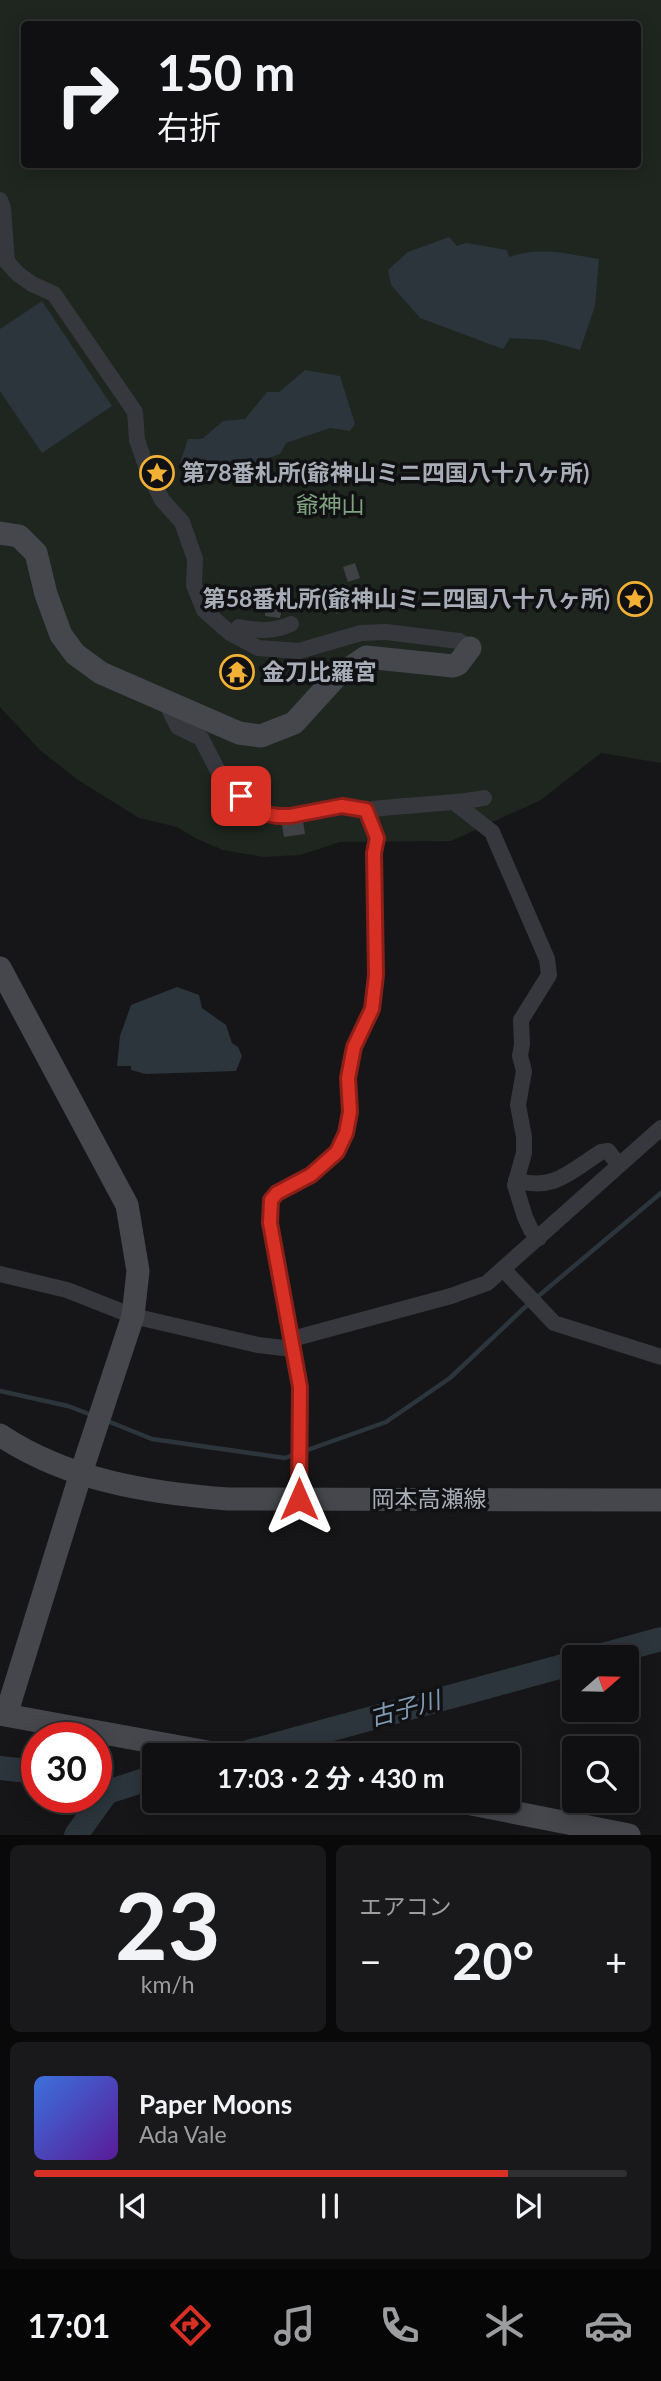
<!DOCTYPE html>
<html lang="ja">
<head>
<meta charset="utf-8">
<style>
  :root { --surface:#101012; --page:#19191b; --text:#f1f3f6; --muted:#9c9d9f; --line:#303032; --accent:#d93025 }
  body { margin:0; font-family:Lato,"Noto Sans JP",sans-serif; background:var(--page); color:var(--text); height:100vh; display:flex; flex-direction:column; font-size:26px; white-space:nowrap }
  * { box-sizing:border-box; margin:0 }
  p { font-size:23px; color:var(--muted) }
  .icon { flex:none; width:38px; height:38px; fill:none; stroke:currentColor; stroke-width:2; stroke-linecap:round; stroke-linejoin:round }
  .map { position:relative; height:1835px; overflow:hidden }
  .panel { display:flex; flex-direction:column; gap:10px; padding:10px; background:#09090a; flex:1 }
  .panel>* { flex:none }
  .top-card { position:absolute; left:21px; top:21px; width:620px; height:147px; border-radius:7px; box-shadow:0 4px 18px #0003,0 0 0 2px var(--line); background:#101012; color:var(--text); overflow:hidden }
  .needle { width:46px; rotate:70deg }
  .controls { position:absolute; left:562px; top:1645px; display:grid; gap:14px }
  .controls a { display:grid; place-items:center; width:77px; height:77px; border-radius:7px; background:var(--surface); box-shadow:0 4px 18px #0003,0 0 0 2px var(--line); font-size:35px }
  .speed { position:absolute; left:21px; top:1722px; display:flex; gap:14px; font-size:35px; font-weight:700; text-align:center }
  .speed>* { display:grid; place-content:center; width:91px; height:91px; border-radius:50%; background:var(--surface); box-shadow:0 4px 18px #0003,0 0 0 2px var(--line); line-height:1 }
  .speed .limit { border:10px solid #d22; background:#fff; color:#111 }
  .pin { position:absolute; display:grid; place-items:center; width:60px; height:60px; color:#fff; margin:-30px; border-radius:14px; box-shadow:0 4px 10px #0006 }
  .me { position:absolute; width:77px; margin:-38px; rotate:0deg; stroke-linejoin:round; filter:drop-shadow(0 0 5px #0008) }
  .turn { display:flex; align-items:center; gap:24px; height:147px; padding:0 21px; font-size:32px }
  .turn .icon { width:91px; height:91px; stroke-width:2.5 }
  .turn b { display:block; font-size:49px; line-height:60px }
  .big { font-size:52px; font-weight:700; line-height:1.1 }
  .panel .card { flex:1; display:flex; flex-direction:column; justify-content:center; gap:10px; min-width:0; padding:0 24px; border-radius:10px; background:var(--page) }
  .panel .dial { align-items:center; gap:0 }
  .dial b { font-size:91px; line-height:1 }
  .song { display:flex; align-items:center; gap:21px }
  .cover { width:84px; height:84px; border-radius:10px; background:linear-gradient(135deg,hsl(220 70% 55%),hsl(270 70% 35%)) }
  .played { height:7px; border-radius:4px; background:linear-gradient(90deg,var(--accent) 80%,var(--line) 80%) }
  .keys { display:flex; justify-content:space-around; direction:ltr }
  .heat { display:flex; justify-content:space-between; align-items:center; font-size:38px; direction:ltr }
  .panel .tiles { flex:1; display:grid; gap:10px; grid-template-columns:1fr 1fr }
  .card:last-child { grid-column:span 2 }
  .trip { position:absolute; left:142px; top:1743px; width:378px; height:70px; border-radius:7px; background:var(--surface); box-shadow:0 4px 18px #0003,0 0 0 2px var(--line); font-weight:700; line-height:70px; text-align:center }
  .dock { display:flex; height:112px; justify-content:space-around; align-items:center; background:#060607; color:var(--muted) }
  .dock .icon { width:49px; height:49px }
  .dock .active { color:var(--accent) }
  .dock b { font-size:32px; color:var(--text) }
  .map>svg:first-child { display:block }
</style>
</head>
<body>
<div class="map">
<svg width="661" height="1835" viewBox="0 0 661 1835">
  <rect width="100%" height="100%" fill="#161618"/>
  <path fill="#1e261f" fill-rule="evenodd" d="M0 0H661V763L601 753 541 800 451 841 340 842 300 855 263 857 223 850 195 838 177 827 139 818 78 780 40 750 0 707ZM24 24H637V164H24Z"/>
  <path fill="#2c353c" d="M449 237 457 246 466 243 507 250 509 257C540 246 567 254 599 259L595 306 580 350 544 340 510 338 503 349 420 318 391 285 388 270 408 252Z
    M42 301 112 406 42 453 0 391V329Z
    M305 370 340 376 355 424 350 431 330 428 286 443 280 454 257 462 233 463 214 476 189 477 180 463 188 439H202L223 421 245 419 267 392H279Z
    M177 987 199 995 202 1008 226 1025 232 1043 238 1047 242 1056 236 1071 146 1074 131 1070V1066H117L120 1036 131 1005Z"/>
  <g fill="none" stroke-linecap="round" stroke-linejoin="round">
    <path stroke="#2c353c" stroke-width="4.5" d="M0 1391 68 1406 94 1416
      M105 1420 152 1439 285 1458 386 1422 450 1378 523 1309 661 1193"/>
    <path stroke="#2c353c" stroke-width="24" d="M595 1657 661 1639
      M237 1755 574 1663
      M0 1768 37 1772
      M76 1835 107 1792 154 1777"/>
  </g>
  <path fill="#404145" d="M355 563 360 578 348 582 343 567Z
    M345 584 349 594 352 593 356 602 352 603 353 607 336 614 327 591Z
    M266 605 282 607 280 618 265 616Z
    M231 662 249 673 244 682 239 679 236 683 231 679 233 676 225 671Z
    M303 821 305 834 284 837 282 825Z"/>
  <g fill="none" stroke-linecap="round" stroke-linejoin="round">
    <path stroke="#37383d" stroke-width="16" d="M0 200 3 208 7 262 18 274 32 284 54 294 135 412 137 440 147 469 162 500 182 522 195 559 194 585 204 610 230 633 258 648 299 651 361 633 386 632 459 641 470 648
      M234 635 239 627C259 631 273 632 291 624
      M165 701 178 727 201 738 220 775 261 813 291 816 342 806 366 810
      M455 803 492 832 547 959 549 975 521 1020 522 1044 520 1056 524 1071 518 1105 524 1137V1153L515 1185 525 1217 531 1230 539 1238
      M516 1180C553 1192 571 1171 601 1152L608 1151 618 1164
      M504 1270 554 1323 661 1357
      M0 1274 67 1290 133 1316 258 1345 292 1349
      M292 1339 451 1296 487 1283 661 1128
      M299 1499 300 1387 270 1223 271 1200 277 1193 311 1175 337 1152 346 1133 350 1112 348 1078 354 1047 372 1009 376 975 374 853 377 838 366 810C405 804 445 805 484 798"/>
    <path stroke="#45474d" stroke-width="23" d="M0 533 19 536 36 553 46 594 61 635 75 654 101 673 239 733 261 736 294 723 335 678 366 657 453 666 458 664 470 648
      M0 968 127 1205 138 1271 133 1316 81 1473 6 1715
      M0 1435C68 1480 148 1493 228 1499L661 1500
      M0 1714 224 1755
      M456 1801 629 1835"/>
  </g>
  <g fill="none" stroke-linecap="round" stroke-linejoin="round">
    <g stroke="#8d1f18" stroke-width="18">
      <path id="route" d="M241 796 261 813 277 816H290L342 806 366 810 377 838 374 853 376 975 372 1009 354 1047 348 1078 350 1112 346 1133 337 1152 311 1175 277 1193 271 1200 270 1223 300 1387 299 1499"/>
    </g>
    <use href="#route" stroke="#d93025" stroke-width="12"/>
  </g>
  <defs>
    <g id="sight-ring" transform="scale(1.75)"><circle r="9.5" fill="#111113" stroke="#f2b134" stroke-width="1.5"/><path d="M0-6L1.8-2.2L6-1.7L2.9 1.2L3.7 5.4L0 3.3L-3.7 5.4L-2.9 1.2L-6-1.7L-1.8-2.2Z" fill="#f2b134"/></g>
    <g id="temple-ring" transform="scale(1.75)"><circle r="9.5" fill="#111113" stroke="#f2b134" stroke-width="1.5"/><path d="M0-6L5-2H3V0L6.5 2.5H4V6H1.5V3h-3V6H-4V2.5H-6.5L-3 0V-2H-5Z" fill="#f2b134"/></g>
  </defs>
  <g fill-rule="evenodd">
    <use href="#sight-ring" x="157" y="473"/>
    <use href="#sight-ring" x="635" y="599"/>
    <use href="#temple-ring" x="237" y="672"/>
  </g>
  <g text-anchor="middle" stroke-width="7" stroke-linejoin="round" paint-order="stroke">
    <g font-size="23" font-weight="bold" fill="#a8adb8" stroke="#111113" text-anchor="start">
      <text x="182" y="481">第78番札所(爺神山ミニ四国八十八ヶ所)</text>
      <text x="610" y="607" text-anchor="end">第58番札所(爺神山ミニ四国八十八ヶ所)</text>
      <text x="262" y="680">金刀比羅宮</text>
    </g>
    <g font-size="23" fill="#7fa381" stroke="#111113">
      <text x="330" y="513">爺神山</text>
    </g>
    <g font-size="23" fill="#a8adb8" stroke="#111113">
      <text x="429" y="1507">岡本高瀬線</text>
    </g>
    <g font-size="24" font-style="italic" fill="#7f9bb3" stroke="#111113">
      <text transform="translate(405 1709) rotate(-15)" y="8">古子川</text>
    </g>
  </g>
</svg>
<div class="controls">
<a><svg class="needle" viewBox="-14 -14 28 28"><path d="M0-13l5 13h-10z" fill="#e53935"/><path d="M0 13l5-13h-10z" fill="#9c9d9f"/></svg></a>
<a><svg class="icon" aria-label="search" viewBox="0 0 24 24"><circle cx="10" cy="10" r="6"/><path d="M15 15l6 6"/></svg></a>
</div>
<div class="speed"><div class="limit">30</div></div>
<div class="pin" style="left:241px;top:796px;background:#d93025"><svg class="icon" aria-label="arrive" viewBox="0 0 24 24"><path d="M6 21V4h12l-3 4 3 4H6"/></svg></div>
<svg class="me" style="left:299px;top:1499px" viewBox="-20 -20 40 40"><path d="M0-17L14 15 0 8-14 15z" fill="#d93025" stroke="#fff" stroke-width="4"/></svg>
<div class="trip">17:03 · 2 分 · 430 m</div>
<div class="top-card">
<div class="turn"><svg class="icon" aria-label="right" viewBox="0 0 24 24"><path d="M7 20v-9h11M14 6l5 5-5 5"/></svg><div><b>150 m</b>右折</div></div>
</div>
</div>
<section class="panel">
<div class="tiles">
<div class="card dial"><b>23</b><p>km/h</p></div>
<div class="card"><p>エアコン</p>
<div class="heat"><a>−</a><b class="big">20°</b><a>+</a></div>
</div>
<div class="card">
<div class="song"><i class="cover"></i><div><b>Paper Moons</b><p>Ada Vale</p></div></div>
<div class="played"></div>
<div class="keys"><svg class="icon" aria-label="previous" viewBox="0 0 24 24"><path d="M18 5L8 12l10 7zM5 5v14"/></svg><svg class="icon" aria-label="pause" viewBox="0 0 24 24"><path d="M8 5v14M16 5v14"/></svg><svg class="icon" aria-label="next" viewBox="0 0 24 24"><path d="M6 5l10 7-10 7zM19 5v14"/></svg></div>
</div>
</div>
</section>
<nav class="dock">
<b>17:01</b>
<svg class="icon active" aria-label="directions" viewBox="0 0 24 24"><path d="M12 3l9 9-9 9-9-9zM9 14v-3h6M13 9l2 2-2 2"/></svg>
<svg class="icon" aria-label="music" viewBox="0 0 24 24"><path d="M9 18V5l10-2v13"/><circle cx="6" cy="18" r="3"/><circle cx="16" cy="16" r="3"/></svg>
<svg class="icon" aria-label="phone" viewBox="0 0 24 24"><path d="M5 4h4l2 5-3 2q2 4 5 5l2-3 5 2v4C11 20 4 13 5 4z"/></svg>
<svg class="icon" aria-label="climate" viewBox="0 0 24 24"><path d="M12 3v18M4 7l16 10M4 17L20 7"/></svg>
<svg class="icon" aria-label="car" viewBox="0 0 24 24"><path d="M5 17H2v-5l4-1 3-4h7l3 4 3 1v5h-3M9 17h6M6 11h13"/><circle cx="7" cy="17" r="2"/><circle cx="17" cy="17" r="2"/></svg>
</nav>
</body>
</html>
